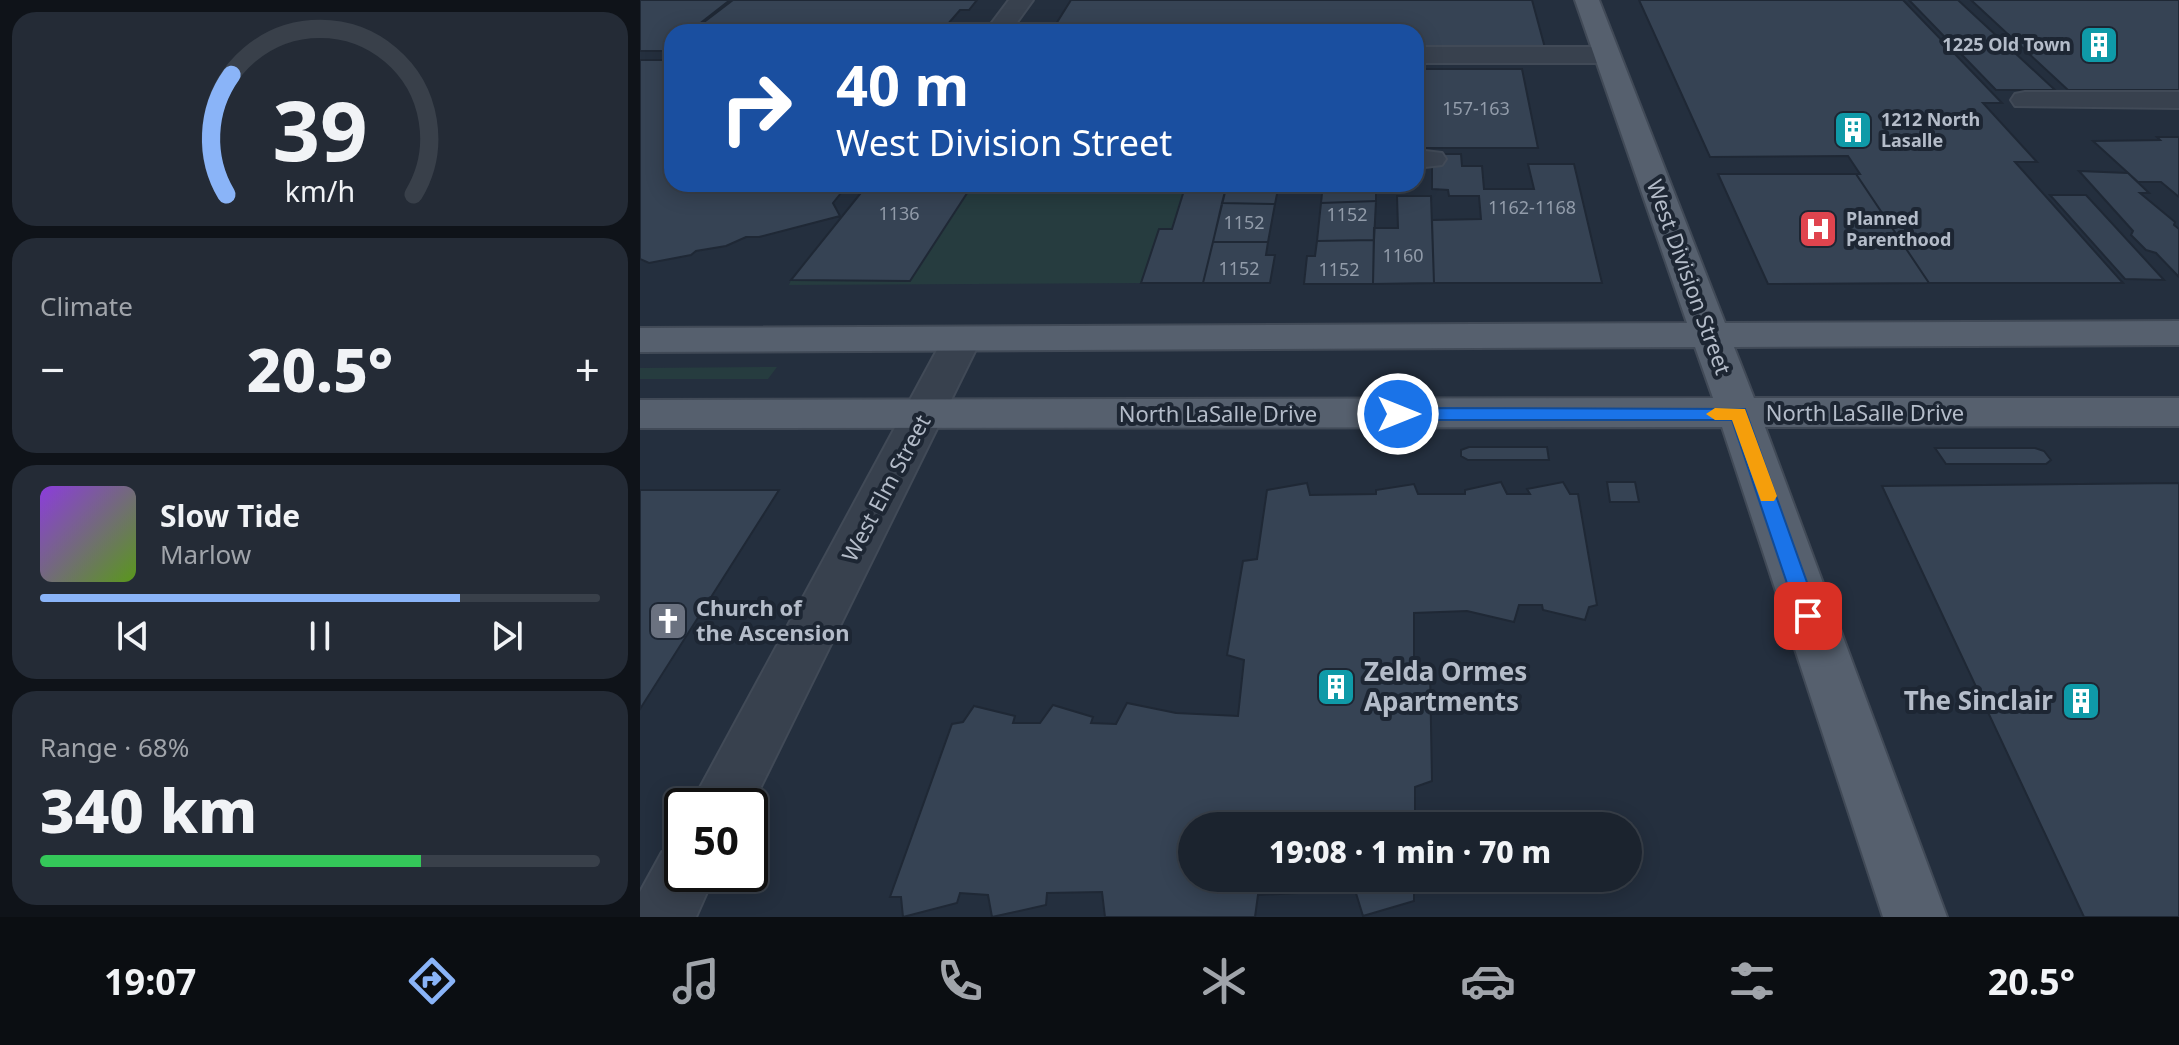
<!DOCTYPE html>
<html lang="en">
<head>
<meta charset="utf-8">
<style>
  :root { --surface:#1b232e; --page:#242b36; --text:#f1f3f6; --muted:#a0a4aa; --line:#39404a; --accent:#8ab4f8 }
  body { margin:0; font-family:"Noto Sans",sans-serif; background:var(--page); color:var(--text); height:100vh; display:flex; flex-direction:column; font-size:30px; white-space:nowrap }
  * { box-sizing:border-box; margin:0 }
  p { font-size:26px; color:var(--muted) }
  .icon { flex:none; width:44px; height:44px; fill:none; stroke:currentColor; stroke-width:2; stroke-linecap:round; stroke-linejoin:round }
  .map { position:relative; flex:1; overflow:hidden }
  .sheet { display:flex; flex-direction:column; gap:12px; padding:12px; background:#0f1319; width:640px }
  .sheet>* { flex:none }
  .banner { position:absolute; left:24px; top:24px; width:760px; height:168px; border-radius:24px; box-shadow:0 4px 20px #0003,0 0 0 2px var(--line); background:#1a4fa0; color:#fff; overflow:hidden }
  .speed { position:absolute; left:24px; top:788px; display:flex; gap:16px; font-size:40px; font-weight:700; text-align:center }
  .speed>* { display:grid; place-content:center; width:104px; height:104px; border-radius:50%; background:var(--surface); box-shadow:0 4px 20px #0003,0 0 0 2px var(--line); line-height:1 }
  .speed .limit { border:4px solid #111; border-radius:12px; background:#fff; color:#111 }
  .pin { position:absolute; display:grid; place-items:center; width:68px; height:68px; color:#fff; margin:-34px; border-radius:16px; box-shadow:0 4px 12px #0006 }
  .me { position:absolute; width:88px; margin:-44px; rotate:90deg; stroke-linejoin:round; filter:drop-shadow(0 0 6px #0008) }
  .turn { display:flex; align-items:center; gap:28px; height:168px; padding:0 40px; font-size:36px }
  .turn .icon { width:104px; height:104px; stroke-width:2.5 }
  .turn b { display:block; font-size:56px; line-height:68px }
  .big { font-size:60px; font-weight:800; line-height:1.1 }
  .sheet .card { flex:1; display:flex; flex-direction:column; justify-content:center; gap:12px; min-width:0; padding:0 28px; border-radius:24px; background:var(--page) }
  .sheet .dial { align-items:center; gap:0 }
  .dial svg { height:208px; overflow:visible; fill:none; stroke:var(--line); stroke-width:7; stroke-linecap:round; text-anchor:middle }
  .dial text { fill:var(--text); stroke:none }
  .song { display:flex; align-items:center; gap:24px }
  .cover { width:96px; height:96px; border-radius:12px; background:linear-gradient(135deg,hsl(270 70% 55%),hsl(90 70% 35%)) }
  .played { height:8px; border-radius:4px; background:linear-gradient(90deg,var(--accent) 75%,var(--line) 75%) }
  .keys { display:flex; justify-content:space-around; direction:ltr }
  .heat { display:flex; justify-content:space-between; align-items:center; font-size:44px; direction:ltr }
  .charge { height:12px; border-radius:6px; background:linear-gradient(90deg,#34c759 68%,var(--line) 0) }
  .trip { position:absolute; left:538px; top:812px; width:464px; height:80px; border-radius:40px; background:var(--surface); box-shadow:0 4px 20px #0003,0 0 0 2px var(--line); font-weight:800; line-height:80px; text-align:center }
  .tabs { display:flex; height:128px; justify-content:space-around; align-items:center; background:#0b0e12; color:var(--muted) }
  .tabs .icon { width:56px; height:56px }
  .tabs .on { color:var(--accent) }
  .tabs b { font-size:36px; color:var(--text) }
  main { display:flex; flex:1; min-height:0 }
  .map>svg:first-child { display:block }
</style>
</head>
<body>
<main>
<section class="sheet">
<div class="card dial"><svg viewBox="0 0 100 80">
<path d="M14 69A42 42 0 1 1 86 69"/>
<path d="M14 69A42 42 0 0 1 16 23" stroke="#8ab4f8"/>
<text x="50" y="56" font-size="32" font-weight="700">39</text>
<text x="50" y="72" font-size="11">km/h</text>
</svg></div>
<div class="card"><p>Climate</p>
<div class="heat"><a>−</a><b class="big">20.5°</b><a>+</a></div>
</div>
<div class="card">
<div class="song"><i class="cover"></i><div><b>Slow Tide</b><p>Marlow</p></div></div>
<div class="played"></div>
<div class="keys"><svg class="icon" aria-label="previous" viewBox="0 0 24 24"><path d="M18 5L8 12l10 7zM5 5v14"/></svg><svg class="icon" aria-label="pause" viewBox="0 0 24 24"><path d="M8 5v14M16 5v14"/></svg><svg class="icon" aria-label="next" viewBox="0 0 24 24"><path d="M6 5l10 7-10 7zM19 5v14"/></svg></div>
</div>
<div class="card"><p>Range · 68%</p><b class="big">340 km</b><div class="charge"></div></div>
</section>
<div class="map">
<svg width="1539" height="917" viewBox="0 0 1539 917">
  <rect width="100%" height="100%" fill="#242f3e"/>
  <path fill="#263c3f" d="M333 184H546L532 229H519L501 283 149 285 151 280 270 281Z
    M137 367 128 379H0V368Z"/>
  <path fill="#364354" stroke="#1f2835" stroke-width="2" d="M0 0H90L49 32H32V45L24 51H0Z
    M93 0H337L329 10H320L301 32H51Z
    M431 0H892L905 48 776 49V32H411Z
    M999 0H1263L1362 103H1343L1397 162H1375L1483 283H1289L1216 174H1220L1208 156 1070 157Z
    M1269 0H1318L1415 90H1356Z
    M1331 0H1539V90H1428Z
    M0 60H32V184H162L163 188H205L193 203 200 216 119 237H106L86 246 56 251 51 255 9 263 0 259Z
    M782 69H882L898 148H784Z
    M1517 137H1539V197L1521 182H1498L1453 141 1520 140Z
    M800 154H821L822 166H842L844 189H894L888 164H934L962 283H794L792 220 841 219 839 196H809L808 190 792 189V166H801Z
    M1439 171 1488 173 1509 193H1500L1535 222 1534 225 1539 229V277L1516 253 1506 250 1491 235 1493 231Z
    M1078 174H1216L1289 283 1128 284Z
    M228 184H333L270 281 151 280Z
    M546 184H587L563 283H501L519 229H532Z
    M587 184H639L635 204 582 203Z
    M683 184H736V201L681 203Z
    M1410 195H1446L1524 280 1485 279Z
    M757 196H791L794 283 733 284 734 228H758Z
    M736 201 734 240 677 241 681 203Z
    M582 203 635 204 628 242H573Z
    M734 240 733 284H664L667 256H675L677 241Z
    M573 242H628L626 255H635L630 283H563Z
    M829 447H907L909 460H828L821 456V450Z
    M1295 448H1395L1404 451 1411 460 1406 464H1306Z
    M861 482 867 494H890L887 489 923 482 930 494H938L957 605 949 607 945 620 903 610 902 605H879L874 622 827 611 774 613V664L790 670 792 781 775 787V826H552V878H774V901L723 916 715 890 618 895 615 917H465L462 892 407 893 406 905 352 917 348 895 320 893 317 903 263 917 261 897H250L312 724 323 722 334 706 375 716 373 723H400L413 705 453 717 451 723 476 724 487 703 536 713 598 716 604 660 587 655 603 561 617 559 627 490 667 483 670 495 736 494V490L774 484 778 494H825V490Z
    M967 482H995L999 502H970Z
    M1539 483V917H1444L1242 486Z
    M0 490H139L0 709Z"/>
  <g fill="none" stroke-linecap="round" stroke-linejoin="round">
    <g stroke="#414a57" stroke-width="4">
      <path id="minor" d="M369 0H393L370 32H345Z
        M776 47H967L976 50 980 55 976 60 967 63H776Z
        M1385 92H1539V108L1375 106 1371 100 1375 94Z
        M776 150 802 153 806 159 802 165 776 168Z
        M322 327 336 330 341 339 110 809V806H50L303 339 308 330Z
        M42 843V874H75L56 917H0V892L22 852Z"/>
    </g>
    <g stroke="#414a57" stroke-width="4">
      <path id="major" d="M935 0H959L1085 323 1539 321V345L1094 347 1114 398H1539V426L1125 427 1307 917H1243L1082 427 0 428V400L1073 398 1055 347 0 352V328L1047 323Z"/>
    </g>
    <use href="#minor" fill="#38414e" fill-rule="evenodd"/>
    <use href="#major" fill="#56606e" fill-rule="evenodd"/>
  </g>
  <path fill="#1a73e8" stroke="#114b97" stroke-width="2" d="M758 408 1105 409 1179 616 1176 622 1168 624 1161 622 1158 616 1092 420H758L750 414Z"/>
  <path fill="#f59e0b" d="M1075 408 1105 409 1137 496 1134 501H1121L1092 420H1075L1066 414Z"/>
  <defs>
    <g id="building-square" transform="scale(2)"><rect x="-9" y="-9" width="18" height="18" rx="4" fill="#0f9aa8" stroke="#1d2633"/><path d="M-4-6H4V6H1V3H-1V6H-4ZM-2.5-4.3h1.7v1.8h-1.7ZM.8-4.3h1.7v1.8H.8ZM-2.5-1h1.7V.8h-1.7ZM.8-1h1.7V.8H.8Z" fill="#fff"/></g>
    <g id="hospital-square" transform="scale(2)"><rect x="-9" y="-9" width="18" height="18" rx="4" fill="#e0444e" stroke="#1d2633"/><path d="M-5-5h3v3.5h4V-5h3V5h-3V1.5h-4V5h-3Z" fill="#fff"/></g>
    <g id="church-square" transform="scale(2)"><rect x="-9" y="-9" width="18" height="18" rx="4" fill="#6b7280" stroke="#1d2633"/><path d="M-1.2-6h2.4v3.5h3.3v2.4h-3.3V6h-2.4V-.1h-3.3v-2.4h3.3Z" fill="#fff"/></g>
  </defs>
  <g fill-rule="evenodd">
    <use href="#building-square" x="1459" y="45"/>
    <use href="#building-square" x="1213" y="130"/>
    <use href="#hospital-square" x="1178" y="229"/>
    <use href="#church-square" x="28" y="621"/>
    <use href="#building-square" x="696" y="687"/>
    <use href="#building-square" x="1441" y="701"/>
  </g>
  <g text-anchor="middle" stroke-width="8" stroke-linejoin="round" paint-order="stroke">
    <g font-size="18" font-weight="bold" fill="#b4bcc9" stroke="#1d2633" text-anchor="start">
      <text x="1431" y="51" text-anchor="end">1225 Old Town</text>
      <text x="1241" y="126">1212 North<tspan x="1241" dy="21">Lasalle</tspan></text>
      <text x="1206" y="225">Planned<tspan x="1206" dy="21">Parenthood</tspan></text>
    </g>
    <g font-size="18" fill="#929caa">
      <text x="836" y="115">157-163</text>
      <text x="892" y="214">1162-1168</text>
      <text x="259" y="220">1136</text>
      <text x="707" y="221">1152</text>
      <text x="604" y="229">1152</text>
      <text x="763" y="262">1160</text>
      <text x="599" y="275">1152</text>
      <text x="699" y="276">1152</text>
    </g>
    <g font-size="22" fill="#b4bcc9" stroke="#1d2633">
      <text transform="translate(1049 277) rotate(70)" y="8">West Division Street</text>
      <text x="1225" y="421">North LaSalle Drive</text>
      <text x="578" y="422">North LaSalle Drive</text>
      <text transform="translate(246 488) rotate(-62)" y="8">West Elm Street</text>
    </g>
    <g font-size="22" font-weight="bold" fill="#b4bcc9" stroke="#1d2633" text-anchor="start">
      <text x="56" y="616">Church of<tspan x="56" dy="25">the Ascension</tspan></text>
    </g>
    <g font-size="26" font-weight="bold" fill="#b4bcc9" stroke="#1d2633" text-anchor="start">
      <text x="724" y="681">Zelda Ormes<tspan x="724" dy="30">Apartments</tspan></text>
      <text x="1413" y="710" text-anchor="end">The Sinclair</text>
    </g>
  </g>
</svg>
<div class="speed"><div class="limit">50</div></div>
<div class="pin" style="left:1168px;top:616px;background:#d93025"><svg class="icon" aria-label="arrive" viewBox="0 0 24 24"><path d="M6 21V4h12l-3 4 3 4H6"/></svg></div>
<svg class="me" style="left:758px;top:414px" viewBox="-20 -20 40 40"><circle r="17" fill="#1a73e8" stroke="#fff" stroke-width="3"/><path d="M0-11L8 9 0 5-8 9z" fill="#fff"/></svg>
<div class="trip">19:08 · 1 min · 70 m</div>
<div class="banner">
<div class="turn"><svg class="icon" aria-label="right" viewBox="0 0 24 24"><path d="M7 20v-9h11M14 6l5 5-5 5"/></svg><div><b>40 m</b>West Division Street</div></div>
</div>
</div>
</main>
<nav class="tabs">
<b>19:07</b>
<svg class="icon on" aria-label="directions" viewBox="0 0 24 24"><path d="M12 3l9 9-9 9-9-9zM9 14v-3h6M13 9l2 2-2 2"/></svg>
<svg class="icon" aria-label="music" viewBox="0 0 24 24"><path d="M9 18V5l10-2v13"/><circle cx="6" cy="18" r="3"/><circle cx="16" cy="16" r="3"/></svg>
<svg class="icon" aria-label="phone" viewBox="0 0 24 24"><path d="M5 4h4l2 5-3 2q2 4 5 5l2-3 5 2v4C11 20 4 13 5 4z"/></svg>
<svg class="icon" aria-label="climate" viewBox="0 0 24 24"><path d="M12 3v18M4 7l16 10M4 17L20 7"/></svg>
<svg class="icon" aria-label="car" viewBox="0 0 24 24"><path d="M5 17H2v-5l4-1 3-4h7l3 4 3 1v5h-3M9 17h6M6 11h13"/><circle cx="7" cy="17" r="2"/><circle cx="17" cy="17" r="2"/></svg>
<svg class="icon" aria-label="filters" viewBox="0 0 24 24"><path d="M4 7h16M4 17h16"/><circle cx="9" cy="7" r="2"/><circle cx="15" cy="17" r="2"/></svg>
<b>20.5°</b>
</nav>
</body>
</html>
